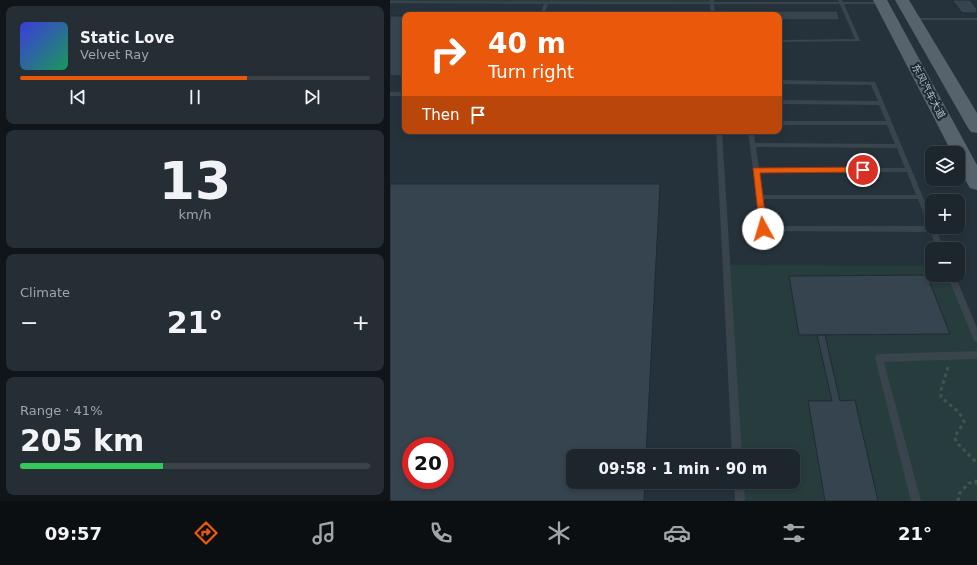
<!DOCTYPE html>
<html lang="en">
<head>
<meta charset="utf-8">
<style>
  :root { --surface:#1c262c; --page:#252e34; --text:#f1f3f6; --muted:#a0a5a9; --line:#3a4348; --accent:#ea580c }
  body { margin:0; font-family:"DejaVu Sans","Noto Sans SC",sans-serif; background:var(--page); color:var(--text); height:100vh; display:flex; flex-direction:column; font-size:15px; white-space:nowrap }
  * { box-sizing:border-box; margin:0 }
  p { font-size:13px; color:var(--muted) }
  .icon { flex:none; width:22px; height:22px; fill:none; stroke:currentColor; stroke-width:2; stroke-linecap:round; stroke-linejoin:round }
  .map { position:relative; flex:1; overflow:hidden }
  .side { display:flex; flex-direction:column; gap:6px; padding:6px; background:#0f1518; width:390px }
  .side>* { flex:none }
  .guide { position:absolute; left:12px; top:12px; width:380px; height:122px; border-radius:8px; box-shadow:0 2px 6px #0003,0 0 0 1px var(--line); background:#ea580c; color:#fff; overflow:hidden }
  .controls { position:absolute; left:535px; top:146px; display:grid; gap:8px }
  .controls a { display:grid; place-items:center; width:40px; height:40px; border-radius:8px; background:var(--surface); box-shadow:0 2px 6px #0003,0 0 0 1px var(--line); font-size:20px }
  .speed { position:absolute; left:12px; top:437px; display:flex; gap:8px; font-size:20px; font-weight:700; text-align:center }
  .speed>* { display:grid; place-content:center; width:52px; height:52px; border-radius:50%; background:var(--surface); box-shadow:0 2px 6px #0003,0 0 0 1px var(--line); line-height:1 }
  .speed .limit { border:6px solid #d22; background:#fff; color:#111 }
  .pin { position:absolute; display:grid; place-items:center; width:34px; height:34px; color:#fff; margin:-17px; border:2px solid #fff; border-radius:50%; box-shadow:0 1px 4px #0007 }
  .me { position:absolute; width:44px; margin:-22px; rotate:354deg; stroke-linejoin:round; filter:drop-shadow(0 0 3px #0008) }
  .turn { display:flex; align-items:center; gap:14px; height:84px; padding:0 20px; font-size:18px }
  .turn .icon { width:52px; height:52px; stroke-width:2.5 }
  .turn b { display:block; font-size:28px; line-height:34px }
  .then { display:flex; align-items:center; height:38px; padding:0 20px; background:#0003; gap:8px; font-size:15px }
  .big { font-size:30px; font-weight:600; line-height:1.1 }
  .side .tile { flex:1; display:flex; flex-direction:column; justify-content:center; gap:6px; min-width:0; padding:0 14px; border-radius:8px; background:var(--page) }
  .side .dial { align-items:center; gap:0 }
  .dial b { font-size:52px; line-height:1 }
  .song { display:flex; align-items:center; gap:12px }
  .cover { width:48px; height:48px; border-radius:6px; background:linear-gradient(135deg,hsl(240 70% 55%),hsl(150 70% 35%)) }
  .played { height:4px; border-radius:2px; background:linear-gradient(90deg,var(--accent) 65%,var(--line) 65%) }
  .keys { display:flex; justify-content:space-around; direction:ltr }
  .heat { display:flex; justify-content:space-between; align-items:center; font-size:22px; direction:ltr }
  .charge { height:6px; border-radius:3px; background:linear-gradient(90deg,#34c759 41%,var(--line) 0) }
  .trip { position:absolute; left:176px; top:449px; width:234px; height:40px; border-radius:8px; background:var(--surface); box-shadow:0 2px 6px #0003,0 0 0 1px var(--line); font-weight:600; line-height:40px; text-align:center }
  .tabs { display:flex; height:64px; justify-content:space-around; align-items:center; background:#0b0f12; color:var(--muted) }
  .tabs .icon { width:28px; height:28px }
  .tabs .selected { color:var(--accent) }
  .tabs b { font-size:18px; color:var(--text) }
  main { display:flex; flex:1; min-height:0 }
  .map>svg:first-child { display:block }
</style>
</head>
<body>
<main>
<section class="side">
<div class="tile">
<div class="song"><i class="cover"></i><div><b>Static Love</b><p>Velvet Ray</p></div></div>
<div class="played"></div>
<div class="keys"><svg class="icon" aria-label="previous" viewBox="0 0 24 24"><path d="M18 5L8 12l10 7zM5 5v14"/></svg><svg class="icon" aria-label="pause" viewBox="0 0 24 24"><path d="M8 5v14M16 5v14"/></svg><svg class="icon" aria-label="next" viewBox="0 0 24 24"><path d="M6 5l10 7-10 7zM19 5v14"/></svg></div>
</div>
<div class="tile dial"><b>13</b><p>km/h</p></div>
<div class="tile"><p>Climate</p>
<div class="heat"><a>−</a><b class="big">21°</b><a>+</a></div>
</div>
<div class="tile"><p>Range · 41%</p><b class="big">205 km</b><div class="charge"></div></div>
</section>
<div class="map">
<svg width="587" height="501" viewBox="0 0 587 501">
  <rect width="100%" height="100%" fill="#26323b"/>
  <path fill="#273c3c" d="M0 0H322V3L0 2Z
    M337 265 542 266V275H561L587 338V501H350L349 482H403V456H347Z"/>
  <path fill="#35444f" stroke="#202b33" fill-rule="evenodd" d="M562 0H580L587 9V13H572Z
    M339 11H447L450 20H389V15H340Z
    M0 16H15V76H0Z
    M0 184H270L256 456H183V482H255L254 501H0ZM21 446H55V480H21Z
    M537 275 560 334 409 335 399 276Z
    M427 335H435L450 401 465 400 488 501H435L418 401H442Z"/>
  <g fill="none" stroke-linecap="round" stroke-linejoin="round">
    <path stroke="#405553" stroke-width="3" stroke-dasharray="3.5 3.5" stroke-linecap="butt" d="M558 367 551 390V397C559 405 570 410 574 422L565 436 566 442 587 463
      M585 483 587 479
      M568 501 569 494 579 483H587"/>
    <path fill="#39444c" fill-rule="evenodd" d="M320 0H324V2H449L448 0H452L453 2H491L493 3 491 4H454L470 40V41L389 42V40L465 39 450 4H324L325 15H321L320 4H158L154 15H150L154 4 0 3V1L320 2Z
      M521 18H587V20H521Z
      M389 80 485 82 542 219V227H545L554 249H548L540 232 371 231 358 131H364L365 143 505 144 497 125H389V121H496L489 105 389 104V100L488 101 481 85 389 84ZM366 147 507 148 515 168H369ZM369 172H517L526 195H372ZM373 199H528L538 226H376Z
      M0 92H15V96H0Z
      M326 131H332L352 456H342Z
      M557 275H565L587 328V342L584 341 583 338Z
      M587 351V359L494 362 531 501H521L485 358 486 355 489 354Z
      M344 482H354L355 501H345Z"/>
    <path fill="#57636c" fill-rule="evenodd" d="M483 0H497L587 165V190L580 188C573 176 568 167 568 153H562Z
      M505 0H519L587 113V133L581 132 578 128Z"/>
  </g>
  <path fill="#ea580c" stroke="#983908" d="M473 167 476 168V172L370 173 377 229 373 233 370 232 363 168Z"/>
  <g text-anchor="middle" stroke-width="4" stroke-linejoin="round" paint-order="stroke">
    <g font-size="10" fill="#b5bfc7" stroke="#1e2931">
      <text transform="translate(539 91) rotate(62)" y="4">东风汽车大道</text>
    </g>
  </g>
</svg>
<div class="controls">
<a><svg class="icon" aria-label="layers" viewBox="0 0 24 24"><path d="M12 4l9 5-9 5-9-5zM3 14l9 5 9-5"/></svg></a>
<a>+</a>
<a>−</a>
</div>
<div class="speed"><div class="limit">20</div></div>
<div class="pin" style="left:473px;top:170px;background:#d93025"><svg class="icon" aria-label="arrive" viewBox="0 0 24 24"><path d="M6 21V4h12l-3 4 3 4H6"/></svg></div>
<svg class="me" style="left:373px;top:229px" viewBox="-20 -20 40 40"><circle r="19" fill="#fff"/><path d="M0-13L10 11 0 6-10 11z" fill="#ea580c"/></svg>
<div class="trip">09:58 · 1 min · 90 m</div>
<div class="guide">
<div class="turn"><svg class="icon" aria-label="right" viewBox="0 0 24 24"><path d="M7 20v-9h11M14 6l5 5-5 5"/></svg><div><b>40 m</b>Turn right</div></div>
<div class="then">Then<svg class="icon" aria-label="arrive" viewBox="0 0 24 24"><path d="M6 21V4h12l-3 4 3 4H6"/></svg></div>
</div>
</div>
</main>
<nav class="tabs">
<b>09:57</b>
<svg class="icon selected" aria-label="directions" viewBox="0 0 24 24"><path d="M12 3l9 9-9 9-9-9zM9 14v-3h6M13 9l2 2-2 2"/></svg>
<svg class="icon" aria-label="music" viewBox="0 0 24 24"><path d="M9 18V5l10-2v13"/><circle cx="6" cy="18" r="3"/><circle cx="16" cy="16" r="3"/></svg>
<svg class="icon" aria-label="phone" viewBox="0 0 24 24"><path d="M5 4h4l2 5-3 2q2 4 5 5l2-3 5 2v4C11 20 4 13 5 4z"/></svg>
<svg class="icon" aria-label="climate" viewBox="0 0 24 24"><path d="M12 3v18M4 7l16 10M4 17L20 7"/></svg>
<svg class="icon" aria-label="car" viewBox="0 0 24 24"><path d="M5 17H2v-5l4-1 3-4h7l3 4 3 1v5h-3M9 17h6M6 11h13"/><circle cx="7" cy="17" r="2"/><circle cx="17" cy="17" r="2"/></svg>
<svg class="icon" aria-label="filters" viewBox="0 0 24 24"><path d="M4 7h16M4 17h16"/><circle cx="9" cy="7" r="2"/><circle cx="15" cy="17" r="2"/></svg>
<b>21°</b>
</nav>
</body>
</html>
